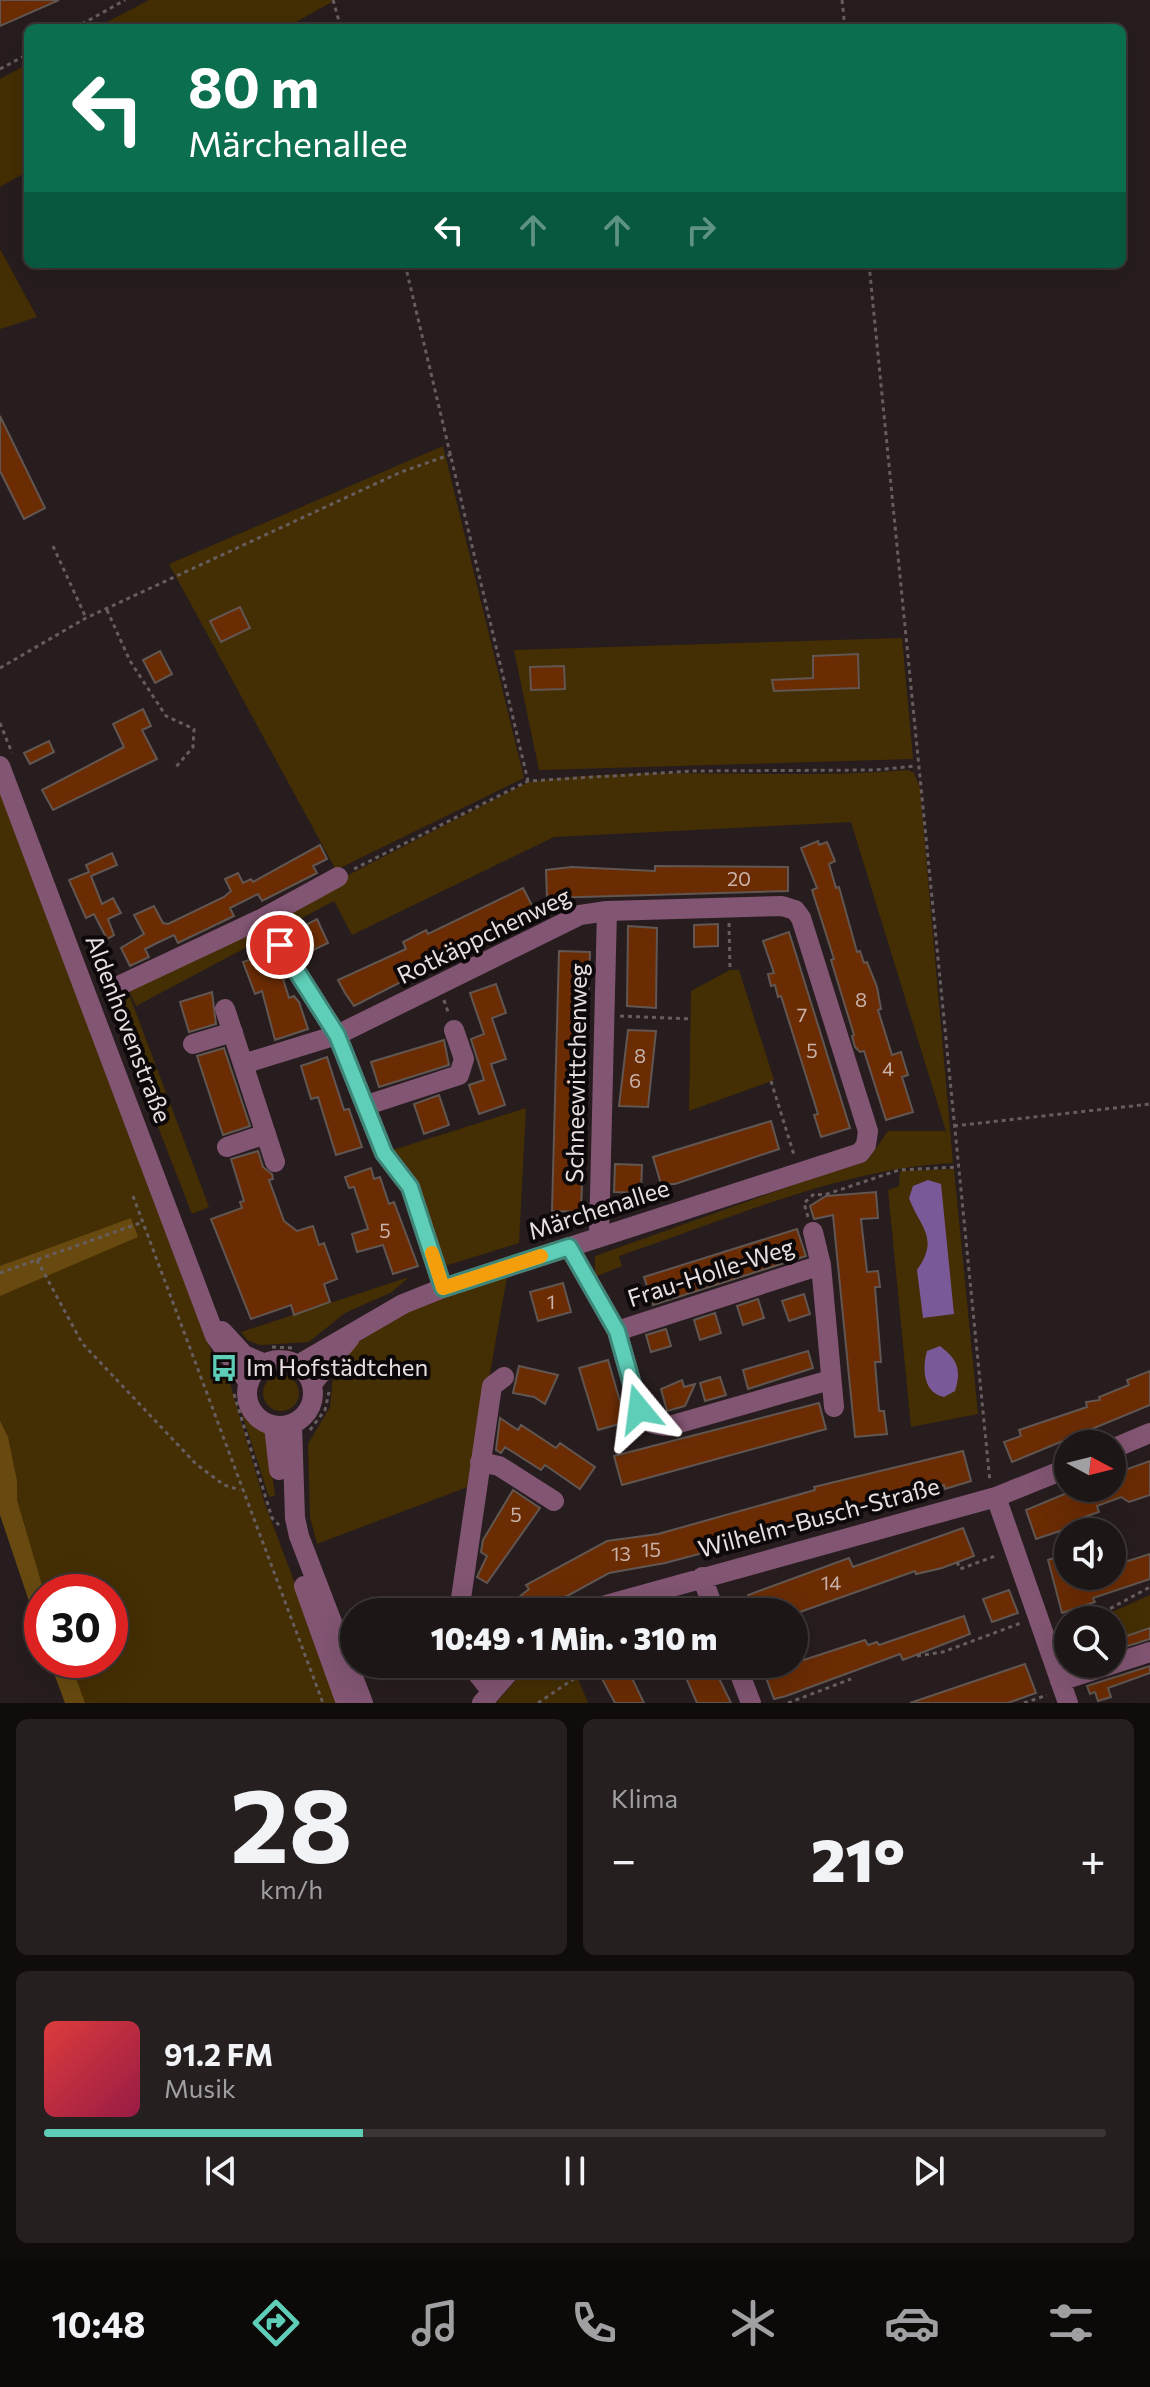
<!DOCTYPE html>
<html lang="de">
<head>
<meta charset="utf-8">
<style>
  :root { --surface:#1d1616; --page:#251f1f; --text:#f1f3f6; --muted:#a09fa1; --line:#3b3535; --accent:#5eceb8 }
  body { margin:0; font-family:Commissioner,sans-serif; background:var(--page); color:var(--text); height:100vh; display:flex; flex-direction:column; font-size:30px; white-space:nowrap }
  * { box-sizing:border-box; margin:0 }
  p { font-size:26px; color:var(--muted) }
  .icon { flex:none; width:44px; height:44px; fill:none; stroke:currentColor; stroke-width:2; stroke-linecap:round; stroke-linejoin:round }
  .map { position:relative; height:1703px; overflow:hidden }
  .drawer { display:flex; flex-direction:column; gap:16px; padding:16px; background:#100c0c; flex:1 }
  .drawer>* { flex:none }
  .hud { position:absolute; left:24px; top:24px; width:1102px; height:244px; border-radius:12px; box-shadow:0 8px 32px #0002,0 0 0 2px var(--line); background:#0b6e4f; color:#fff; overflow:hidden }
  .needle { width:52px; rotate:97deg }
  .controls { position:absolute; left:1054px; top:1430px; display:grid; gap:16px }
  .controls a { display:grid; place-items:center; width:72px; height:72px; border-radius:50%; background:var(--surface); box-shadow:0 8px 32px #0002,0 0 0 2px var(--line); font-size:40px }
  .speed { position:absolute; left:24px; top:1574px; display:flex; gap:16px; font-size:40px; font-weight:700; text-align:center }
  .speed>* { display:grid; place-content:center; width:104px; height:104px; border-radius:50%; background:var(--surface); box-shadow:0 8px 32px #0002,0 0 0 2px var(--line); line-height:1 }
  .speed .limit { border:12px solid #d22; background:#fff; color:#111 }
  .pin { position:absolute; display:grid; place-items:center; width:68px; height:68px; color:#fff; margin:-34px; border:4px solid #fff; border-radius:50%; box-shadow:0 2px 8px #0007 }
  .me { position:absolute; width:88px; margin:-44px; rotate:344deg; stroke-linejoin:round; filter:drop-shadow(0 0 6px #0008) }
  .turn { display:flex; align-items:center; gap:28px; height:168px; padding:0 32px; font-size:36px }
  .turn .icon { width:104px; height:104px; stroke-width:2.5 }
  .turn b { display:block; font-size:56px; line-height:68px }
  .lanes { display:flex; align-items:center; height:76px; padding:0 32px; background:#0003; justify-content:center; gap:40px; direction:ltr }
  .lanes .off { opacity:.35 }
  .big { font-size:60px; font-weight:800; line-height:1.1 }
  .drawer .widget { flex:1; display:flex; flex-direction:column; justify-content:center; gap:12px; min-width:0; padding:0 28px; border-radius:12px; background:var(--page) }
  .drawer .dial { align-items:center; gap:0 }
  .dial b { font-size:104px; line-height:1 }
  .song { display:flex; align-items:center; gap:24px }
  .cover { width:96px; height:96px; border-radius:12px; background:linear-gradient(135deg,hsl(0 70% 55%),hsl(340 70% 35%)) }
  .played { height:8px; border-radius:4px; background:linear-gradient(90deg,var(--accent) 30%,var(--line) 30%) }
  .keys { display:flex; justify-content:space-around; direction:ltr }
  .heat { display:flex; justify-content:space-between; align-items:center; font-size:44px; direction:ltr }
  .drawer .tiles { flex:1; display:grid; gap:16px; grid-template-columns:1fr 1fr }
  .widget:last-child { grid-column:span 2 }
  .trip { position:absolute; left:340px; top:1598px; width:468px; height:80px; border-radius:40px; background:var(--surface); box-shadow:0 8px 32px #0002,0 0 0 2px var(--line); font-weight:800; line-height:80px; text-align:center }
  .tabs { display:flex; height:128px; justify-content:space-around; align-items:center; background:#0c0909; color:var(--muted) }
  .tabs .icon { width:56px; height:56px }
  .tabs .active { color:var(--accent) }
  .tabs b { font-size:36px; color:var(--text) }
  .map>svg:first-child { display:block }
</style>
</head>
<body>
<div class="map">
<svg width="1150" height="1703" viewBox="0 0 1150 1703">
  <rect width="100%" height="100%" fill="#271d1e"/>
  <path fill="#442e03" d="M149 0H331L332 2 285 28H96Z
    M28 64V171L0 187V79Z
    M0 249 37 317 0 329Z
    M443 446 524 778 336 870 169 564Z
    M902 638 913 759 539 770 514 650Z
    M908 770 914 773 920 788 953 1163C839 1169 727 1220 619 1256L622 1266 595 1277V1256L869 1158 888 1131H946L851 822 554 837 352 935 334 901 136 1006 128 989 528 782C654 764 781 781 908 770Z
    M0 792 218 1369 230 1383 265 1504 340 1703H76L61 1660H110V1592H42L0 1477Z
    M730 970H739L774 1080 689 1111 691 991Z
    M106 993 130 997 209 1207 192 1214Z
    M526 1108 519 1243 445 1266 393 1150Z
    M954 1169 978 1414 911 1427 888 1190 899 1186 900 1171Z
    M409 1277 392 1292 345 1313 309 1342 260 1345 247 1340 241 1332Z
    M507 1277 470 1486 317 1544 310 1517 308 1444 330 1407 334 1367 357 1343 407 1309Z
    M263 1393a18 18 0 1 1 36 0a18 18 0 1 1-36 0Z
    M238 1382 248 1416 267 1432 275 1496 269 1497 239 1405Z
    M1150 1595V1628L1112 1641V1620H1094Z
    M530 1664H572L588 1703H496Z"/>
  <path fill="#684a10" d="M131 1218 138 1237 0 1296V1266Z
    M0 1421 8 1437 17 1481V1500L44 1592 42 1640 0 1515Z
    M49 1660H69L85 1703H65Z"/>
  <path fill="#795997" d="M928 1180 941 1184 954 1314 923 1318 917 1270C940 1237 920 1228 909 1198L913 1186Z
    M940 1346C957 1359 962 1369 955 1391L944 1397C923 1393 922 1368 927 1351Z"/>
  <path fill="#6b2c04" stroke="#615651" stroke-width="2" d="M0 0H59L0 26Z
    M0 416 45 508 24 519 0 471Z
    M240 607 250 628 221 642 210 621Z
    M160 651 172 674 155 683 143 660Z
    M858 654 859 688 774 691 772 680 813 678V656Z
    M564 666 565 689 531 690 530 667Z
    M143 709 151 726 142 730 157 759 53 810 42 790 124 747 113 724Z
    M49 741 54 752 30 764 24 753Z
    M818 841 819 845 827 842 835 861 829 864 836 888 839 887 857 952 860 951 864 963 867 962 877 987 881 1009 878 1010 892 1055 901 1052 908 1075 902 1077 913 1112 886 1120 864 1051 860 1052 855 1047 852 1036 854 1035 831 960 834 959 812 890 817 888 801 848Z
    M320 845 327 859 313 866 317 873 262 901 258 894 230 908 234 916 178 943 174 935 159 942 145 949 149 957 130 966 121 948 144 934 134 915 154 906 163 923 168 924 224 897 231 891 225 879 238 873 243 883 251 879 253 882Z
    M112 853 117 865 91 876 102 904 113 898 121 913 108 919 114 935 107 939 94 914 86 918 69 880 89 872 86 865Z
    M655 866 788 867V891L547 898 546 870 572 867 655 871Z
    M523 888 536 913 354 1006 345 993 338 980 406 949 403 942 426 930 428 934Z
    M317 919 328 943 307 953 296 930Z
    M718 924V946L694 947V925Z
    M628 926 657 928 656 1008 627 1006Z
    M789 932 850 1128 821 1137 814 1115 818 1114 781 996 778 997 775 985 771 986 768 974 774 973 763 941Z
    M559 951 590 952 581 1212 552 1211Z
    M270 953 275 968 280 969 289 998 294 996 299 1002 308 1029 275 1040 262 991 255 994 243 962Z
    M496 984 506 1013 492 1018 506 1059 491 1064 505 1105 479 1114 469 1085 484 1080 471 1039 484 1034 470 993Z
    M212 992 216 1024 189 1032 180 1002Z
    M628 1030 656 1031 648 1107 619 1106Z
    M444 1040 449 1065 379 1087 371 1062Z
    M224 1048 250 1126 223 1135 197 1056Z
    M327 1057 344 1110 349 1109 362 1147 336 1155 318 1097 311 1099 301 1066Z
    M439 1095 449 1125 424 1134 414 1104Z
    M771 1121 779 1149 675 1184H661L653 1157Z
    M258 1151 263 1167 272 1174 273 1179 269 1180 284 1221 297 1231 313 1226 319 1245 324 1243 337 1279 324 1284 330 1302 294 1315 291 1305 251 1319 211 1219 242 1208 240 1202 244 1201 231 1159Z
    M615 1164 642 1165 641 1193 614 1192Z
    M371 1168 374 1179 380 1177 389 1204 394 1202 418 1266 393 1274 383 1245 357 1252 352 1234 368 1229 354 1187 349 1188 345 1177Z
    M876 1192 878 1218 861 1219 867 1272 878 1271 880 1287H875L881 1362H875L879 1411H884L887 1434 855 1437 833 1215 814 1219 810 1206 826 1196Z
    M797 1229 806 1256 653 1305 644 1277Z
    M563 1283 571 1312 538 1321 530 1292Z
    M804 1294 810 1314 789 1321 782 1301Z
    M758 1299 764 1318 743 1325 737 1306Z
    M715 1313 721 1333 700 1340 694 1320Z
    M666 1329 671 1346 651 1352 646 1335Z
    M808 1351 813 1368 748 1389 743 1370Z
    M608 1360 626 1422 598 1430 579 1368Z
    M519 1366 558 1375 545 1404 534 1397 513 1393Z
    M1150 1371V1405L1012 1462 1004 1442 1021 1436 1019 1430 1087 1407 1086 1402 1100 1400 1099 1397 1129 1385 1127 1380Z
    M720 1377 726 1395 705 1401 700 1383Z
    M682 1380 684 1387 695 1384 685 1406 667 1411 661 1389Z
    M819 1403 826 1429 622 1485 614 1456Z
    M500 1418 518 1430 521 1425 556 1448 560 1443 595 1467 580 1489 545 1465 541 1470 505 1447 501 1453 496 1450Z
    M963 1451 971 1481 945 1489 944 1485 847 1514 846 1511 822 1517 823 1521 665 1563 609 1573 538 1612H500L529 1589 526 1585 607 1541 658 1534 815 1490 814 1487Z
    M1150 1461V1495L1129 1502 1121 1497 1097 1506 1099 1512 1082 1518 1085 1528 1073 1532 1069 1528 1036 1539 1026 1510 1079 1488H1112V1480L1121 1477 1119 1472Z
    M513 1490 540 1508 487 1583 477 1577 487 1556 481 1552 483 1540Z
    M963 1528 974 1556 942 1568 916 1574 915 1571 800 1612H754L748 1595 849 1558 853 1567Z
    M1150 1554V1579L1093 1598 1095 1602 1062 1613 1048 1560 1060 1556 1070 1584 1092 1576H1112V1566Z
    M1009 1590 1018 1613 992 1622 983 1599Z
    M964 1616 970 1634 903 1660 900 1654 786 1696 774 1699 762 1667 774 1664 776 1669 865 1640 868 1645 877 1642 879 1645Z
    M1150 1628V1639L1112 1651V1641Z
    M594 1664H649L630 1674 644 1703H615Z
    M680 1664H712L731 1703H697Z
    M1025 1664 1036 1693 1008 1703H910Z
    M1150 1666V1673L1108 1688 1111 1697 1098 1701 1095 1692 1090 1694 1087 1686Z"/>
  <g fill="none" stroke-linecap="round" stroke-linejoin="round">
    <path stroke="#675d5e" stroke-width="3" stroke-dasharray="4 4" stroke-linecap="butt" d="M333 0 341 28
      M842 0 845 28
      M75 28 125 0
      M0 69 28 54
      M405 264 528 781
      M869 264 990 1482
      M53 546 86 618
      M107 610 130 661 166 716 194 729 193 747 176 767
      M0 668 86 618 401 472 452 454
      M0 723 12 753
      M354 869 528 781 694 771 875 770 916 766
      M729 923 730 970
      M444 1000 449 1015
      M620 1016 691 1019
      M771 1081 794 1155
      M954 1126 1150 1104
      M133 1196 323 1703
      M808 1217 804 1203 814 1194 824 1195 899 1170 958 1167
      M37 1260 82 1343 196 1464 224 1485 240 1490
      M0 1273 143 1222
      M272 1347 292 1348
      M234 1394 272 1518 279 1525
      M310 1430 325 1410 329 1392
      M957 1562 960 1569 998 1555
      M1089 1620 1150 1587
      M917 1656 943 1652 1021 1623
      M538 1703 581 1674
      M788 1703 851 1679
      M1024 1703 1047 1695"/>
    <path stroke="#825573" stroke-width="20" d="M0 766 215 1336 249 1383
      M263 918 337 1035 384 1153 410 1187 443 1288
      M112 989 263 918 338 877
      M225 1009 275 1162
      M193 1044 233 1032
      M243 1064 337 1035 580 915 607 911 782 906 795 910 801 918 868 1131 866 1145 860 1153 443 1288 403 1304 298 1365
      M367 1105 459 1075 464 1059 454 1030
      M227 1147 266 1134
      M813 1232 821 1265
      M599 1236 607 911
      M569 1247 617 1331
      M222 1331 244 1355 265 1364
      M247 1393a33 33 0 1 1 66 0a33 33 0 1 1-66 0Z
      M830 1380 669 1426C653 1425 647 1424 639 1409L617 1331 821 1265 834 1407
      M312 1384 350 1338
      M292 1425 295 1518 299 1536 363 1703
      M274 1426 279 1470
      M1112 1449 1150 1433
      M480 1462 499 1466 554 1501
      M996 1497 1068 1703
      M702 1577 715 1612
      M304 1586 346 1703
      M459 1612 492 1386 504 1377
      M581 1612 996 1497 1068 1468
      M470 1664 492 1692
      M736 1664 751 1703
      M1060 1681 1150 1652
      M482 1703 516 1664"/>
  </g>
  <g fill="none" stroke-linecap="round" stroke-linejoin="round">
    <g stroke="#3d8678" stroke-width="20">
      <path id="route" d="M280 945 337 1035 384 1153 410 1187 443 1288 569 1247 617 1331 639 1409"/>
    </g>
    <use href="#route" stroke="#5eceb8" stroke-width="14"/>
    <path stroke="#f59e0b" stroke-width="14" d="M432 1253 443 1288 541 1256"/>
  </g>
  <defs>
    <g id="bus-bare" transform="scale(2.16)"><path d="M-5-6H5V4H4V6H2V4H-2V6H-4V4H-5ZM-3.5-4V0h7V-4ZM-3.5 1.2v1.5H-2V1.2ZM2 1.2v1.5H3.5V1.2Z" fill="#5eceb8" stroke="#0d0809" stroke-width="2.5" paint-order="stroke"/></g>
  </defs>
  <g fill-rule="evenodd">
    <use href="#bus-bare" x="224" y="1368"/>
  </g>
  <g text-anchor="middle" stroke-width="8" stroke-linejoin="round" paint-order="stroke">
    <g font-size="20" fill="#c8b2a9">
      <text x="739" y="886">20</text>
      <text x="861" y="1007">8</text>
      <text x="802" y="1022">7</text>
      <text x="812" y="1058">5</text>
      <text x="640" y="1063">8</text>
      <text x="888" y="1076">4</text>
      <text x="635" y="1088">6</text>
      <text x="385" y="1238">5</text>
      <text x="551" y="1309">1</text>
      <text x="516" y="1522">5</text>
      <text x="651" y="1557">15</text>
      <text x="621" y="1561">13</text>
      <text x="831" y="1590">14</text>
    </g>
    <g font-size="24" fill="#e7dfe0" stroke="#0d0809">
      <text transform="translate(484 936) rotate(-26)" y="8">Rotkäppchenweg</text>
      <text transform="translate(128 1029) rotate(69)" y="8">Aldenhovenstraße</text>
      <text transform="translate(577 1073) rotate(-89)" y="8">Schneewittchenweg</text>
      <text transform="translate(599 1210) rotate(-18)" y="8">Märchenallee</text>
      <text transform="translate(711 1273) rotate(-18)" y="8">Frau-Holle-Weg</text>
      <text transform="translate(819 1518) rotate(-15)" y="8">Wilhelm-Busch-Straße</text>
    </g>
    <g font-size="24" fill="#e7dfe0" stroke="#0d0809" text-anchor="start">
      <text x="246" y="1376">Im Hofstädtchen</text>
    </g>
  </g>
</svg>
<div class="controls">
<a><svg class="needle" viewBox="-14 -14 28 28"><path d="M0-13l5 13h-10z" fill="#e53935"/><path d="M0 13l5-13h-10z" fill="#a09fa1"/></svg></a>
<a><svg class="icon" aria-label="sound" viewBox="0 0 24 24"><path d="M4 9h4l5-4v14l-5-4H4zM17 9q2 3 0 6"/></svg></a>
<a><svg class="icon" aria-label="search" viewBox="0 0 24 24"><circle cx="10" cy="10" r="6"/><path d="M15 15l6 6"/></svg></a>
</div>
<div class="speed"><div class="limit">30</div></div>
<div class="pin" style="left:280px;top:945px;background:#d93025"><svg class="icon" aria-label="arrive" viewBox="0 0 24 24"><path d="M6 21V4h12l-3 4 3 4H6"/></svg></div>
<svg class="me" style="left:639px;top:1409px" viewBox="-20 -20 40 40"><path d="M0-17L14 15 0 8-14 15z" fill="#5eceb8" stroke="#fff" stroke-width="4"/></svg>
<div class="trip">10:49 · 1 Min. · 310 m</div>
<div class="hud">
<div class="turn"><svg class="icon" aria-label="left" viewBox="0 0 24 24"><path d="M17 20v-9H6M10 6l-5 5 5 5"/></svg><div><b>80 m</b>Märchenallee</div></div>
<div class="lanes"><svg class="icon" aria-label="left" viewBox="0 0 24 24"><path d="M17 20v-9H6M10 6l-5 5 5 5"/></svg><svg class="icon off" aria-label="ahead" viewBox="0 0 24 24"><path d="M12 20V5M6 11l6-6 6 6"/></svg><svg class="icon off" aria-label="ahead" viewBox="0 0 24 24"><path d="M12 20V5M6 11l6-6 6 6"/></svg><svg class="icon off" aria-label="right" viewBox="0 0 24 24"><path d="M7 20v-9h11M14 6l5 5-5 5"/></svg></div>
</div>
</div>
<section class="drawer">
<div class="tiles">
<div class="widget dial"><b>28</b><p>km/h</p></div>
<div class="widget"><p>Klima</p>
<div class="heat"><a>−</a><b class="big">21°</b><a>+</a></div>
</div>
<div class="widget">
<div class="song"><i class="cover"></i><div><b>91.2 FM</b><p>Musik</p></div></div>
<div class="played"></div>
<div class="keys"><svg class="icon" aria-label="previous" viewBox="0 0 24 24"><path d="M18 5L8 12l10 7zM5 5v14"/></svg><svg class="icon" aria-label="pause" viewBox="0 0 24 24"><path d="M8 5v14M16 5v14"/></svg><svg class="icon" aria-label="next" viewBox="0 0 24 24"><path d="M6 5l10 7-10 7zM19 5v14"/></svg></div>
</div>
</div>
</section>
<nav class="tabs">
<b>10:48</b>
<svg class="icon active" aria-label="directions" viewBox="0 0 24 24"><path d="M12 3l9 9-9 9-9-9zM9 14v-3h6M13 9l2 2-2 2"/></svg>
<svg class="icon" aria-label="music" viewBox="0 0 24 24"><path d="M9 18V5l10-2v13"/><circle cx="6" cy="18" r="3"/><circle cx="16" cy="16" r="3"/></svg>
<svg class="icon" aria-label="phone" viewBox="0 0 24 24"><path d="M5 4h4l2 5-3 2q2 4 5 5l2-3 5 2v4C11 20 4 13 5 4z"/></svg>
<svg class="icon" aria-label="climate" viewBox="0 0 24 24"><path d="M12 3v18M4 7l16 10M4 17L20 7"/></svg>
<svg class="icon" aria-label="car" viewBox="0 0 24 24"><path d="M5 17H2v-5l4-1 3-4h7l3 4 3 1v5h-3M9 17h6M6 11h13"/><circle cx="7" cy="17" r="2"/><circle cx="17" cy="17" r="2"/></svg>
<svg class="icon" aria-label="filters" viewBox="0 0 24 24"><path d="M4 7h16M4 17h16"/><circle cx="9" cy="7" r="2"/><circle cx="15" cy="17" r="2"/></svg>
</nav>
</body>
</html>
